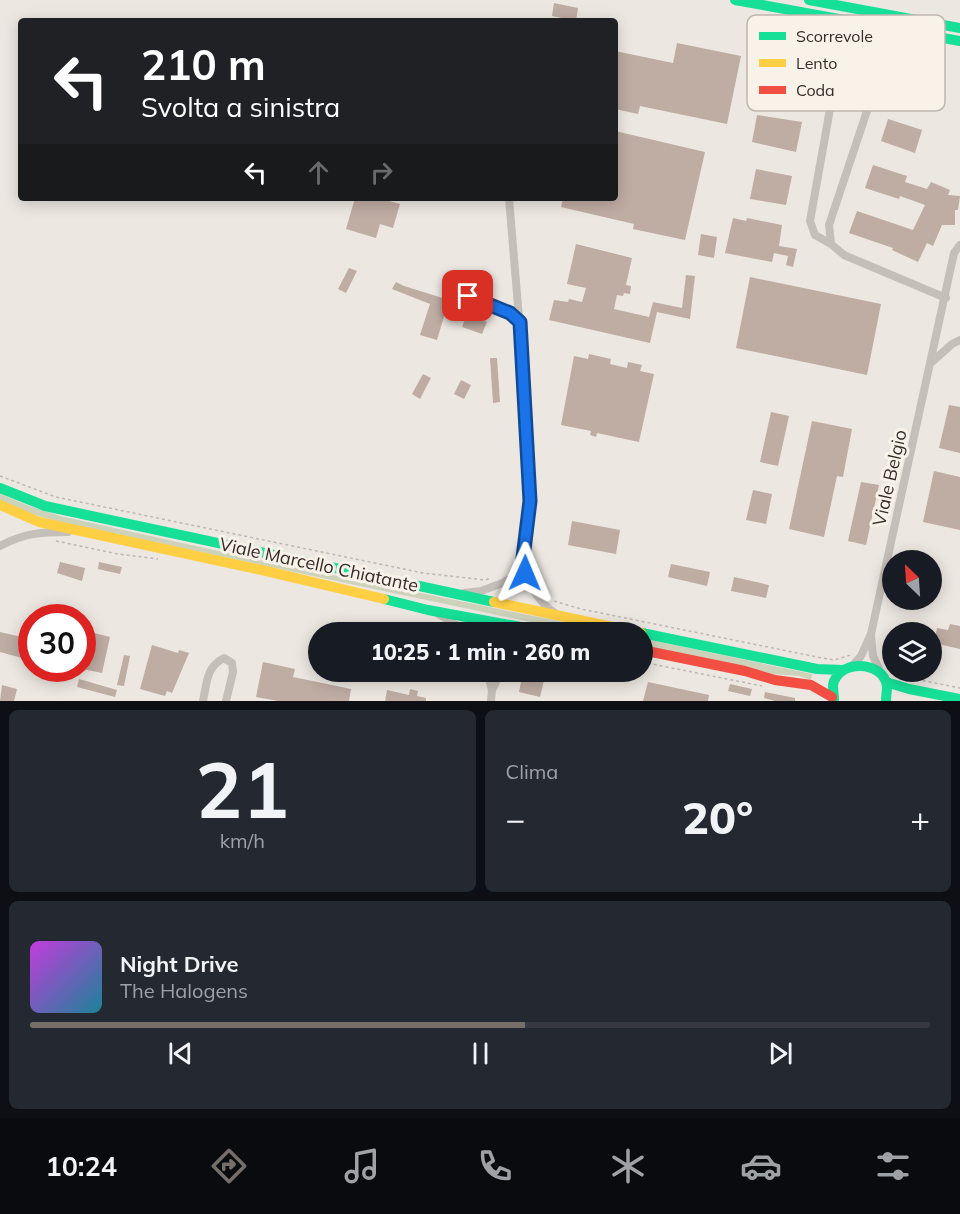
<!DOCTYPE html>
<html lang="it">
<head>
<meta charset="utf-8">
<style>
  :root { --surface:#171b24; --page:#242831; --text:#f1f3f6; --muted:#9ea1a6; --line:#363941; --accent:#766e69 }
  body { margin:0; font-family:Mulish,sans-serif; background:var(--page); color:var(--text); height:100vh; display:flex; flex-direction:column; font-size:22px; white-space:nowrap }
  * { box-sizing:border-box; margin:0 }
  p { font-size:20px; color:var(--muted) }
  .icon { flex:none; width:33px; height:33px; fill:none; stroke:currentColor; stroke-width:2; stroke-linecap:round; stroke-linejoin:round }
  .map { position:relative; height:701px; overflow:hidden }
  .drawer { display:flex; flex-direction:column; gap:9px; padding:9px; background:#0d0f14; flex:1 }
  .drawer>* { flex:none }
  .guide { position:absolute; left:18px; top:18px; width:600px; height:183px; border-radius:6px; box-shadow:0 3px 15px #0003; background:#202124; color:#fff; overflow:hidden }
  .needle { width:39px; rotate:335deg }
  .tools { position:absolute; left:882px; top:550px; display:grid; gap:12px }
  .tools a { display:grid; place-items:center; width:60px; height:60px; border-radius:50%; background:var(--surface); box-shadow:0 3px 15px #0003; font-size:30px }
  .speed { position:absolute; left:18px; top:604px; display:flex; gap:12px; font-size:30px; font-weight:700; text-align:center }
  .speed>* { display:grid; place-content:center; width:78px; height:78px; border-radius:50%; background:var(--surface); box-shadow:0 3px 15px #0003; line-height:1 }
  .speed .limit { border:9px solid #d22; background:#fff; color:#111 }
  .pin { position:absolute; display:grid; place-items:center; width:51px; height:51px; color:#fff; margin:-26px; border-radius:12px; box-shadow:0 3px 9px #0006 }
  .me { position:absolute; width:66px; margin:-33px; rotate:1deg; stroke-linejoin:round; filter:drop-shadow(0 0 4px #0008) }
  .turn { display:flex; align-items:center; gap:21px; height:126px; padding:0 24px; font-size:27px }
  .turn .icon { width:78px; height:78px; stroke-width:2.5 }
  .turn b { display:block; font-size:42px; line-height:51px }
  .lanes { display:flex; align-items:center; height:57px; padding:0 24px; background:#0003; justify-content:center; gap:30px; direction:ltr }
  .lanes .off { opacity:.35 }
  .big { font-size:45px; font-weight:800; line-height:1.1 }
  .drawer .tile { flex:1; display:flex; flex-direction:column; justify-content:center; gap:9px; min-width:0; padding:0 21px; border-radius:9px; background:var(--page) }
  .drawer .dial { align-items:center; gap:0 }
  .dial b { font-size:78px; line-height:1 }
  .song { display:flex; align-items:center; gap:18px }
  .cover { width:72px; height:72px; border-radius:9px; background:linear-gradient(135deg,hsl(290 70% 55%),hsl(190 70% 35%)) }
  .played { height:6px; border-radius:3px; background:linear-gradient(90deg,var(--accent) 55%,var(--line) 55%) }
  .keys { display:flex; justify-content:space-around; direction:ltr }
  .heat { display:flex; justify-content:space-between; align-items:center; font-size:33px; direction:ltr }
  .drawer .tiles { flex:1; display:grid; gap:9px; grid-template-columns:1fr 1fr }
  .tile:last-child { grid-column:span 2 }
  .trip { position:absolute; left:308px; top:622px; width:345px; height:60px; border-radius:30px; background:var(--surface); box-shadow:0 3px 15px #0003; font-weight:800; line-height:60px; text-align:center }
  .tabs { display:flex; height:96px; justify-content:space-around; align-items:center; background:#090b0e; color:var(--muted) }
  .tabs .icon { width:42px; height:42px }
  .tabs .on { color:var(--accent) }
  .tabs b { font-size:27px; color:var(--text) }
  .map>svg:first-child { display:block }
</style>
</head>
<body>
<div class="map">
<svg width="960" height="701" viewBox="0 0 960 701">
  <rect width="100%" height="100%" fill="#ece7e1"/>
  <path fill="#cdd2bb" d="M0 494 32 507 60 516 268 562 617 633H582L59 522 31 514 0 501Z
    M642 638 812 674 811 680 799 676 771 674 745 666 642 646Z"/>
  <path fill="#bfaca3" d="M554 3 578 8 576 21 552 16Z
    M677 43 741 56 727 124 640 106 638 114 615 109V51L673 63Z
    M757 115 802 122 796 152 752 142Z
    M888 119 922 130 915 153 881 141Z
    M615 131 705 152 685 240 633 229 634 224 561 207 563 198H615Z
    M873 165 907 176 905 182 927 189 931 182 950 190 948 195 960 196 958 210H955V225H942L933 246 927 243 918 262 892 250 893 248 849 233 857 211 913 230 925 205 900 196 899 199 865 188Z
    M756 169 792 176 786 205 750 199Z
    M355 198H379L400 204 393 228 380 224 376 238 346 229Z
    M733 218 746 221 747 218 782 225 779 246 797 249 793 267 786 265 788 256 774 253 772 262 725 253Z
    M701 234 717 237 714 258 698 255Z
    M576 244 632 258 626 285 631 286 630 294 624 293 623 296 617 295 614 309 649 317 653 302 682 308 686 275 695 276 690 319 657 312 650 343 549 320 554 300 568 302 569 299 582 302 586 288 567 284Z
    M349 268 357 271 346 293 338 289Z
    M750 277 881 304 867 375 736 348Z
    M396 282 404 286 449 300 437 340 420 335 430 304 392 289Z
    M467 314 487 322 482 334 462 327Z
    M589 354 611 359 610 364 627 368 628 362 642 365 640 371 654 374 639 442 597 433 596 437 590 435 591 431 561 425 574 356 588 359Z
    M490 358H497L500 402 493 403Z
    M423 374 431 378 420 399 412 394Z
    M461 380 471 385 464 399 454 394Z
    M949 405 960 407V453L939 448Z
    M771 412 789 416 778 466 760 462Z
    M812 421 852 429 843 477 837 476 824 537 789 529Z
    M934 471 960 477V530L923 522Z
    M861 482 879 485 866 545 848 541Z
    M753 490 772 494 766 524 746 520Z
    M572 521 620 530 616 554 568 545Z
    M60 562 85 568 82 581 57 573Z
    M99 562 122 567 120 574 98 569Z
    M671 564 710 572 707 586 668 577Z
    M734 577 769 585 766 598 731 591Z
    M950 624 960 626V649L934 643 937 628 948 630Z
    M82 630 110 637 102 673 82 669Z
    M0 632 26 638 22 658 0 652Z
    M152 645 178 653 179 650 189 653 172 693 167 691 165 696 140 689Z
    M124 655 130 656 124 686 117 685Z
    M263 662 295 669 293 677 351 689 349 701H278L256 697Z
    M523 672H546L540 697 519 692Z
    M79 679 117 690 115 697 77 687Z
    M648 682 709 695 708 701H643Z
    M730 684 752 689 750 696 728 691Z
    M2 685 17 689 14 701H0Z
    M410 689 418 691 417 696 426 698V701H385L387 690 409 695Z
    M765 692 795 698V701H775L764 698Z"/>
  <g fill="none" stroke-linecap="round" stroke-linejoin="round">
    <path stroke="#beb8b2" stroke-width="1.5" stroke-dasharray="3 3" stroke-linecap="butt" d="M0 476 56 497 423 573 485 580 491 578
      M56 541 118 554 158 559
      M531 563 534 564 536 577
      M554 601 581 609 817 657 834 660 851 655
      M642 662 762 686
      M886 663 892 672
      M905 677 960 688"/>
    <path stroke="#c5bfba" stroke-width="8" d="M831 244 815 235 810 221 835 81C843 59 858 52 876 70L877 81 829 225 831 244 844 255 946 298
      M468 296 510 313 520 322
      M932 362 952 344 960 340
      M0 546C24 533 41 532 68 532
      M522 566C530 585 538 602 555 613
      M464 593 481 591 500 584 515 576 524 561 530 501 520 330 509 198
      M438 614 449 620 466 633
      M871 636 873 656 881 673
      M853 665 861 656 871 634 954 253 960 245
      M487 672 492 690 491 701
      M492 690 501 672
      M203 701C207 683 206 667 224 658L232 663 233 672 226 701"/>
    <path stroke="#16e098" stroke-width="10" d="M735 0 960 41
      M809 0 960 28
      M0 488 45 506 494 602
      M384 599 428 610 554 633
      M642 633 817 669 843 670
      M886 682 909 689 960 699
      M834 700C834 696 833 690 833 685 838 659 883 660 887 686 887 691 886 697 886 701"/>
    <path stroke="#ffcf43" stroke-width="10" d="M0 505 39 522 266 571 384 599
      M494 602 641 633"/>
    <path stroke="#f24e42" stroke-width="10" d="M642 650 745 671 775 680 811 685 832 697"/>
  </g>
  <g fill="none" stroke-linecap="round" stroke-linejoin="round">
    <g stroke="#114b97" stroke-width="15">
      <path id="route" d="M468 296 510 313 520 322 530 501 522 566 525 573"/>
    </g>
    <use href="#route" stroke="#1a73e8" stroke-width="10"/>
  </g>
  <g text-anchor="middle" stroke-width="6" stroke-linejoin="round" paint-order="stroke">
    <g font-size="18" fill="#362d28" stroke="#f9f2e8">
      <text transform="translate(890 478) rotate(-77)" y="6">Viale Belgio</text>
      <text transform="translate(319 565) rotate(12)" y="6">Viale Marcello Chiatante</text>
    </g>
  </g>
  <rect x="747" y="15" width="198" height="96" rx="9" fill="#f9f2e8" stroke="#beb7ae" stroke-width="1.5"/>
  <rect x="759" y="32" width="27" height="8" fill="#16e098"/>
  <rect x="759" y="59" width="27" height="8" fill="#ffcf43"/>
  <rect x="759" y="86" width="27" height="8" fill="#f24e42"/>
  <g font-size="16" fill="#362d28">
    <text x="796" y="42">Scorrevole</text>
    <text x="796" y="69">Lento</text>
    <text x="796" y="96">Coda</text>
  </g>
</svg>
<div class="tools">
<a><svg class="needle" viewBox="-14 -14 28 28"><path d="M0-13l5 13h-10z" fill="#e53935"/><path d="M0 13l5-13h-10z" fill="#9ea1a6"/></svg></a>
<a><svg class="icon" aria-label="layers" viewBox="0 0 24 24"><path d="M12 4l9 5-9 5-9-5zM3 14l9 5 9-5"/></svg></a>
</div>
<div class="speed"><div class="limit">30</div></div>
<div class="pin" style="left:468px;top:296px;background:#d93025"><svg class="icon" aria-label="arrive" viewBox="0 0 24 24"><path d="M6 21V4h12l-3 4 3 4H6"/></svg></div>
<svg class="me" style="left:525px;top:573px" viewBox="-20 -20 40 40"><path d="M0-17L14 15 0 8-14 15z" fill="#1a73e8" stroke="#fff" stroke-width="4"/></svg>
<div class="trip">10:25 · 1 min · 260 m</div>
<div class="guide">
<div class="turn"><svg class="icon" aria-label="left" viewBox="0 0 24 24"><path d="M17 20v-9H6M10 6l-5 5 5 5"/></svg><div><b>210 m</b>Svolta a sinistra</div></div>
<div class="lanes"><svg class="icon" aria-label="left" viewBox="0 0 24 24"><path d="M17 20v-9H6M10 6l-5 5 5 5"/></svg><svg class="icon off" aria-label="ahead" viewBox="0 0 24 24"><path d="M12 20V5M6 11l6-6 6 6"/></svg><svg class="icon off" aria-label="right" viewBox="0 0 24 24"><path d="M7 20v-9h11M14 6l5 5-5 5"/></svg></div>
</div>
</div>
<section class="drawer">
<div class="tiles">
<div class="tile dial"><b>21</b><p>km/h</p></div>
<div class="tile"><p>Clima</p>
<div class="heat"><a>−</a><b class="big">20°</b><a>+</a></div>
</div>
<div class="tile">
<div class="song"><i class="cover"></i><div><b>Night Drive</b><p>The Halogens</p></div></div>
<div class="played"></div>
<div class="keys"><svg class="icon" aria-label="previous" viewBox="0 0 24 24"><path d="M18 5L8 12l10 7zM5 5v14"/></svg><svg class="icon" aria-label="pause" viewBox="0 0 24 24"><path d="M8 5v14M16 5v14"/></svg><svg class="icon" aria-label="next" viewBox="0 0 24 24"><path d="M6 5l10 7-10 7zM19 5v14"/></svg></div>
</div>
</div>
</section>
<nav class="tabs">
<b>10:24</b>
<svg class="icon on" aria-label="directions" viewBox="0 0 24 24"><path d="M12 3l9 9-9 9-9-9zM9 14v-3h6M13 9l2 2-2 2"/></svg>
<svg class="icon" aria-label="music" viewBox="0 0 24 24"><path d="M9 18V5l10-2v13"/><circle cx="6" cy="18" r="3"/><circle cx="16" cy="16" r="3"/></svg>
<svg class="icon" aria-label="phone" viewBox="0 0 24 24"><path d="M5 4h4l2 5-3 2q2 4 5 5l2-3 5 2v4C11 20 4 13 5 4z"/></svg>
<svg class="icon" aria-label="climate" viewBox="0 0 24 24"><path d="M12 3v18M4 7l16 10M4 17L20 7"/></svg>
<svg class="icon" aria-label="car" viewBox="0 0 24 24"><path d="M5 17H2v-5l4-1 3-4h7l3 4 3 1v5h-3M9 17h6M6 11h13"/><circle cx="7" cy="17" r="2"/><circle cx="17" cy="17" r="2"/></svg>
<svg class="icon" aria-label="filters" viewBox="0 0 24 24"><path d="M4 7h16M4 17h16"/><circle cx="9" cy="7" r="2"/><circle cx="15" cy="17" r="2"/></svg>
</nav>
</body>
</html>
